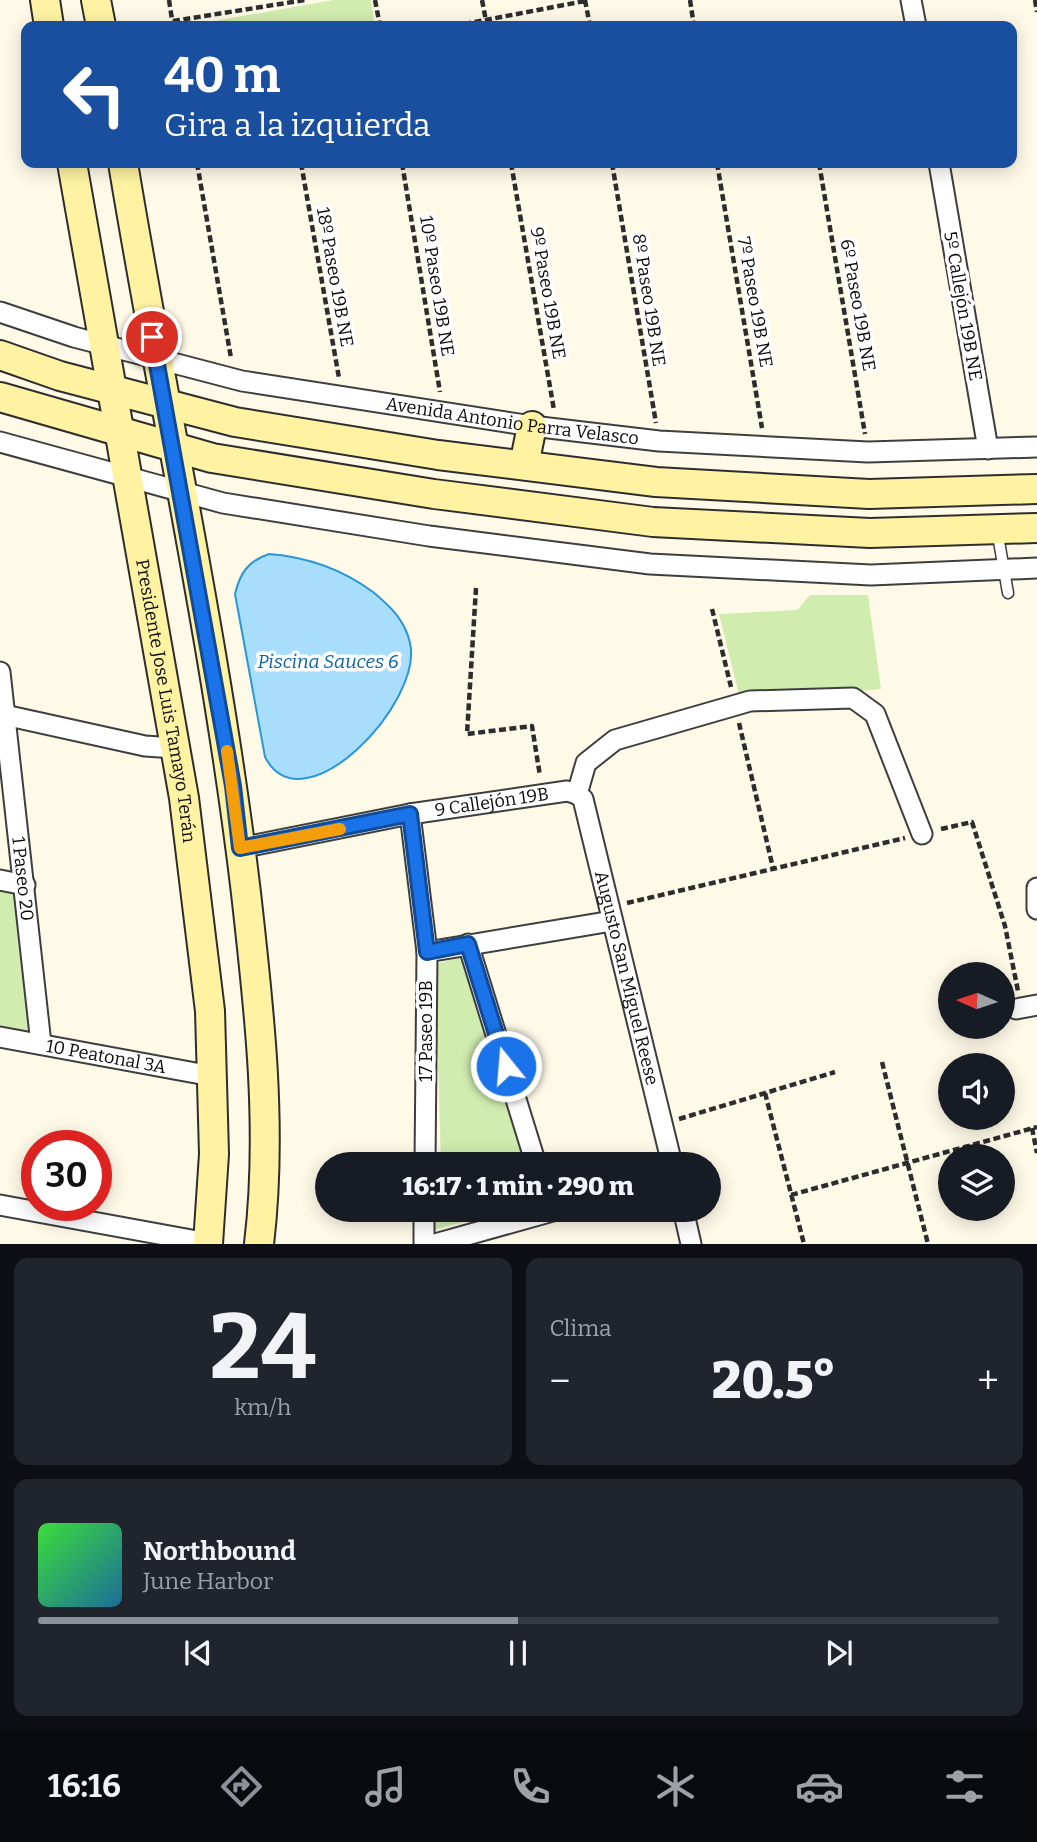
<!DOCTYPE html>
<html lang="es">
<head>
<meta charset="utf-8">
<style>
  :root { --surface:#171b24; --page:#20242c; --text:#f1f3f6; --muted:#9ea1a6; --line:#363941; --accent:#8c9099 }
  body { margin:0; font-family:Bitter,serif; background:var(--page); color:var(--text); height:100vh; display:flex; flex-direction:column; font-size:26px; white-space:nowrap }
  * { box-sizing:border-box; margin:0 }
  p { font-size:23px; color:var(--muted) }
  .icon { flex:none; width:38px; height:38px; fill:none; stroke:currentColor; stroke-width:2; stroke-linecap:round; stroke-linejoin:round }
  .map { position:relative; height:1244px; overflow:hidden }
  .details { display:flex; flex-direction:column; gap:14px; padding:14px; background:#0d0f14; flex:1 }
  .details>* { flex:none }
  .guide { position:absolute; left:21px; top:21px; width:996px; height:147px; border-radius:14px; box-shadow:0 4px 18px #0003; background:#1a4fa0; color:#fff; overflow:hidden }
  .needle { width:46px; rotate:273deg }
  .fabs { position:absolute; left:938px; top:962px; display:grid; gap:14px }
  .fabs a { display:grid; place-items:center; width:77px; height:77px; border-radius:50%; background:var(--surface); box-shadow:0 4px 18px #0003; font-size:35px }
  .speed { position:absolute; left:21px; top:1130px; display:flex; gap:14px; font-size:35px; font-weight:700; text-align:center }
  .speed>* { display:grid; place-content:center; width:91px; height:91px; border-radius:50%; background:var(--surface); box-shadow:0 4px 18px #0003; line-height:1 }
  .speed .limit { border:10px solid #d22; background:#fff; color:#111 }
  .pin { position:absolute; display:grid; place-items:center; width:60px; height:60px; color:#fff; margin:-30px; border:4px solid #fff; border-radius:50%; box-shadow:0 2px 7px #0007 }
  .me { position:absolute; width:77px; margin:-38px; rotate:343deg; stroke-linejoin:round; filter:drop-shadow(0 0 5px #0008) }
  .turn { display:flex; align-items:center; gap:24px; height:147px; padding:0 28px; font-size:32px }
  .turn .icon { width:91px; height:91px; stroke-width:2.5 }
  .turn b { display:block; font-size:49px; line-height:60px }
  .big { font-size:52px; font-weight:800; line-height:1.1 }
  .details .widget { flex:1; display:flex; flex-direction:column; justify-content:center; gap:10px; min-width:0; padding:0 24px; border-radius:14px; background:var(--page) }
  .details .dial { align-items:center; gap:0 }
  .dial b { font-size:91px; line-height:1 }
  .song { display:flex; align-items:center; gap:21px }
  .cover { width:84px; height:84px; border-radius:10px; background:linear-gradient(135deg,hsl(120 70% 55%),hsl(200 70% 35%)) }
  .played { height:7px; border-radius:4px; background:linear-gradient(90deg,var(--accent) 50%,var(--line) 50%) }
  .keys { display:flex; justify-content:space-around; direction:ltr }
  .heat { display:flex; justify-content:space-between; align-items:center; font-size:38px; direction:ltr }
  .details .tiles { flex:1; display:grid; gap:14px; grid-template-columns:1fr 1fr }
  .widget:last-child { grid-column:span 2 }
  .trip { position:absolute; left:315px; top:1152px; width:406px; height:70px; border-radius:35px; background:var(--surface); box-shadow:0 4px 18px #0003; font-weight:800; line-height:70px; text-align:center }
  .dock { display:flex; height:112px; justify-content:space-around; align-items:center; background:#090b0e; color:var(--muted) }
  .dock .icon { width:49px; height:49px }
  .dock .selected { color:var(--accent) }
  .dock b { font-size:32px; color:var(--text) }
  .map>svg:first-child { display:block }
</style>
</head>
<body>
<div class="map">
<svg width="1037" height="1244" viewBox="0 0 1037 1244">
  <rect width="100%" height="100%" fill="#fffae8"/>
  <path fill="#d0ecaf" d="M333 0H371L375 26H186Z
    M810 595H868L881 689 741 703 719 614 797 610Z
    M0 880 25 885 41 1044 0 1037Z
    M462 957 525 1164H441L435 964Z
    M435 1209H512L433 1230Z"/>
  <path fill="#a8defb" stroke="#2a96d7" stroke-width="2" d="M269 554C307 557 342 569 373 592 390 606 405 620 410 643 424 702 303 830 265 757L235 594C240 573 248 561 269 554Z"/>
  <g fill="none" stroke-linecap="round" stroke-linejoin="round">
    <g stroke="#3e3e3e" stroke-width="13">
      <path id="lane" d="M997 530 1008 593"/>
    </g>
    <g stroke="#3e3e3e" stroke-width="23">
      <g id="street">
        <path d="M911 0 916 26"/>
        <path d="M939 163 988 449"/>
        <path id="s1" d="M0 312 74 337 242 381 532 426 659 441 868 452 1037 447"/>
        <path d="M0 442 223 503 429 536 650 564 871 575 1037 568"/>
        <path id="s2" d="M0 672 41 1044"/>
        <path d="M0 714 145 746 175 748"/>
        <path d="M577 794 586 763 615 740 750 701 853 698 875 714 922 834"/>
        <path id="s3" d="M577 794 583 799 672 1164"/>
        <path d="M410 814 427 952 425 1164"/>
        <path id="s4" d="M240 848 410 814 567 791 577 794"/>
        <path d="M0 880 25 885"/>
        <path d="M1037 888V909"/>
        <path d="M468 944 536 1164"/>
        <path d="M427 952 612 921"/>
        <path d="M1016 1009 1037 1005"/>
        <path id="s5" d="M0 1037 212 1076"/>
        <path d="M0 1205 208 1243"/>
        <path d="M683 1209 691 1244"/>
        <path d="M424 1244V1209"/>
        <path d="M435 1244 560 1209"/>
      </g>
    </g>
    <g stroke="#2d2d2d" stroke-width="32">
      <g id="secondary">
        <path d="M45 0 49 26"/>
        <path d="M96 0 101 26"/>
        <path id="s6" d="M72 163 184 798 210 1011 214 1154 208 1244"/>
        <path d="M123 163C163 406 217 648 246 893 259 1008 273 1128 259 1244"/>
        <path d="M0 355 60 376 235 422 438 455 656 482 869 494 1037 489"/>
        <path d="M0 397 212 458 434 494 653 522 870 533 1037 528"/>
        <path d="M524 465 532 426"/>
      </g>
    </g>
    <path stroke="#2d2d2d" stroke-width="4.5" stroke-dasharray="7 3.5" stroke-linecap="butt" d="M169 0 173 26
      M375 0 380 26
      M482 0 487 26
      M585 0 590 26
      M690 0 694 26
      M1035 0 1037 12
      M173 21 305 0
      M796 24V26
      M454 26 585 1
      M197 163 231 358
      M301 163 339 378
      M402 163 440 392
      M511 163 554 410
      M612 163 656 423
      M717 163 762 428
      M819 163 865 434
      M476 588 467 734 532 726 540 776
      M712 609 731 687
      M739 723 773 868
      M941 829 972 822 1005 926 1018 991
      M627 903 905 838
      M882 1062 928 1244
      M765 1093 804 1244
      M679 1119 835 1072
      M1032 1128 1037 1153
      M791 1195 1037 1127"/>
    <use href="#lane" stroke="#fff" stroke-width="10"/>
    <use href="#street" stroke="#fff" stroke-width="19"/>
    <use href="#secondary" stroke="#fff3a3" stroke-width="28"/>
  </g>
  <g fill="none" stroke-linecap="round" stroke-linejoin="round">
    <g stroke="#114b97" stroke-width="18">
      <path id="route" d="M152 337 233 786 240 848 410 814 427 952 468 944 506 1066"/>
    </g>
    <use href="#route" stroke="#1a73e8" stroke-width="12"/>
    <path stroke="#f59e0b" stroke-width="12" d="M227 751 240 848 340 829"/>
  </g>
  <g text-anchor="middle" stroke-width="7" stroke-linejoin="round" paint-order="stroke">
    <g font-size="18" fill="#0b0b0b" stroke="#fff">
      <text transform="translate(335 277) rotate(80)" y="6">18º Paseo 19B NE</text>
      <text transform="translate(437 286) rotate(81)" y="6">10º Paseo 19B NE</text>
      <text transform="translate(548 293) rotate(80)" y="6">9º Paseo 19B NE</text>
      <text transform="translate(649 300) rotate(81)" y="6">8º Paseo 19B NE</text>
      <text transform="translate(755 302) rotate(80)" y="6">7º Paseo 19B NE</text>
      <text transform="translate(858 305) rotate(80)" y="6">6º Paseo 19B NE</text>
      <text transform="translate(963 306) rotate(80)" y="6">5º Callejón 19B NE</text>
      <text dy="6" stroke="none"><textPath href="#s1" startOffset="525">Avenida Antonio Parra Velasco</textPath></text>
      <text dy="6" stroke="none"><textPath href="#s6" startOffset="546">Presidente Jose Luis Tamayo Terán</textPath></text>
      <text dy="6" stroke="none"><textPath href="#s4" startOffset="256">9 Callejón 19B</textPath></text>
      <text dy="6" stroke="none"><textPath href="#s2" startOffset="208">1 Paseo 20</textPath></text>
      <text dy="6" stroke="none"><textPath href="#s3" startOffset="192">Augusto San Miguel Reese</textPath></text>
      <text transform="translate(426 1031) rotate(-90)" y="6">17 Paseo 19B</text>
      <text dy="6" stroke="none"><textPath href="#s5" startOffset="108">10 Peatonal 3A</textPath></text>
    </g>
    <g font-size="19" font-style="italic" fill="#0c65a4" stroke="#fff">
      <text x="328" y="668">Piscina Sauces 6</text>
    </g>
  </g>
</svg>
<div class="fabs">
<a><svg class="needle" viewBox="-14 -14 28 28"><path d="M0-13l5 13h-10z" fill="#e53935"/><path d="M0 13l5-13h-10z" fill="#9ea1a6"/></svg></a>
<a><svg class="icon" aria-label="sound" viewBox="0 0 24 24"><path d="M4 9h4l5-4v14l-5-4H4zM17 9q2 3 0 6"/></svg></a>
<a><svg class="icon" aria-label="layers" viewBox="0 0 24 24"><path d="M12 4l9 5-9 5-9-5zM3 14l9 5 9-5"/></svg></a>
</div>
<div class="speed"><div class="limit">30</div></div>
<div class="pin" style="left:152px;top:337px;background:#d93025"><svg class="icon" aria-label="arrive" viewBox="0 0 24 24"><path d="M6 21V4h12l-3 4 3 4H6"/></svg></div>
<svg class="me" style="left:506px;top:1066px" viewBox="-20 -20 40 40"><circle r="17" fill="#1a73e8" stroke="#fff" stroke-width="3"/><path d="M0-11L8 9 0 5-8 9z" fill="#fff"/></svg>
<div class="trip">16:17 · 1 min · 290 m</div>
<div class="guide">
<div class="turn"><svg class="icon" aria-label="left" viewBox="0 0 24 24"><path d="M17 20v-9H6M10 6l-5 5 5 5"/></svg><div><b>40 m</b>Gira a la izquierda</div></div>
</div>
</div>
<section class="details">
<div class="tiles">
<div class="widget dial"><b>24</b><p>km/h</p></div>
<div class="widget"><p>Clima</p>
<div class="heat"><a>−</a><b class="big">20.5°</b><a>+</a></div>
</div>
<div class="widget">
<div class="song"><i class="cover"></i><div><b>Northbound</b><p>June Harbor</p></div></div>
<div class="played"></div>
<div class="keys"><svg class="icon" aria-label="previous" viewBox="0 0 24 24"><path d="M18 5L8 12l10 7zM5 5v14"/></svg><svg class="icon" aria-label="pause" viewBox="0 0 24 24"><path d="M8 5v14M16 5v14"/></svg><svg class="icon" aria-label="next" viewBox="0 0 24 24"><path d="M6 5l10 7-10 7zM19 5v14"/></svg></div>
</div>
</div>
</section>
<nav class="dock">
<b>16:16</b>
<svg class="icon selected" aria-label="directions" viewBox="0 0 24 24"><path d="M12 3l9 9-9 9-9-9zM9 14v-3h6M13 9l2 2-2 2"/></svg>
<svg class="icon" aria-label="music" viewBox="0 0 24 24"><path d="M9 18V5l10-2v13"/><circle cx="6" cy="18" r="3"/><circle cx="16" cy="16" r="3"/></svg>
<svg class="icon" aria-label="phone" viewBox="0 0 24 24"><path d="M5 4h4l2 5-3 2q2 4 5 5l2-3 5 2v4C11 20 4 13 5 4z"/></svg>
<svg class="icon" aria-label="climate" viewBox="0 0 24 24"><path d="M12 3v18M4 7l16 10M4 17L20 7"/></svg>
<svg class="icon" aria-label="car" viewBox="0 0 24 24"><path d="M5 17H2v-5l4-1 3-4h7l3 4 3 1v5h-3M9 17h6M6 11h13"/><circle cx="7" cy="17" r="2"/><circle cx="17" cy="17" r="2"/></svg>
<svg class="icon" aria-label="filters" viewBox="0 0 24 24"><path d="M4 7h16M4 17h16"/><circle cx="9" cy="7" r="2"/><circle cx="15" cy="17" r="2"/></svg>
</nav>
</body>
</html>
